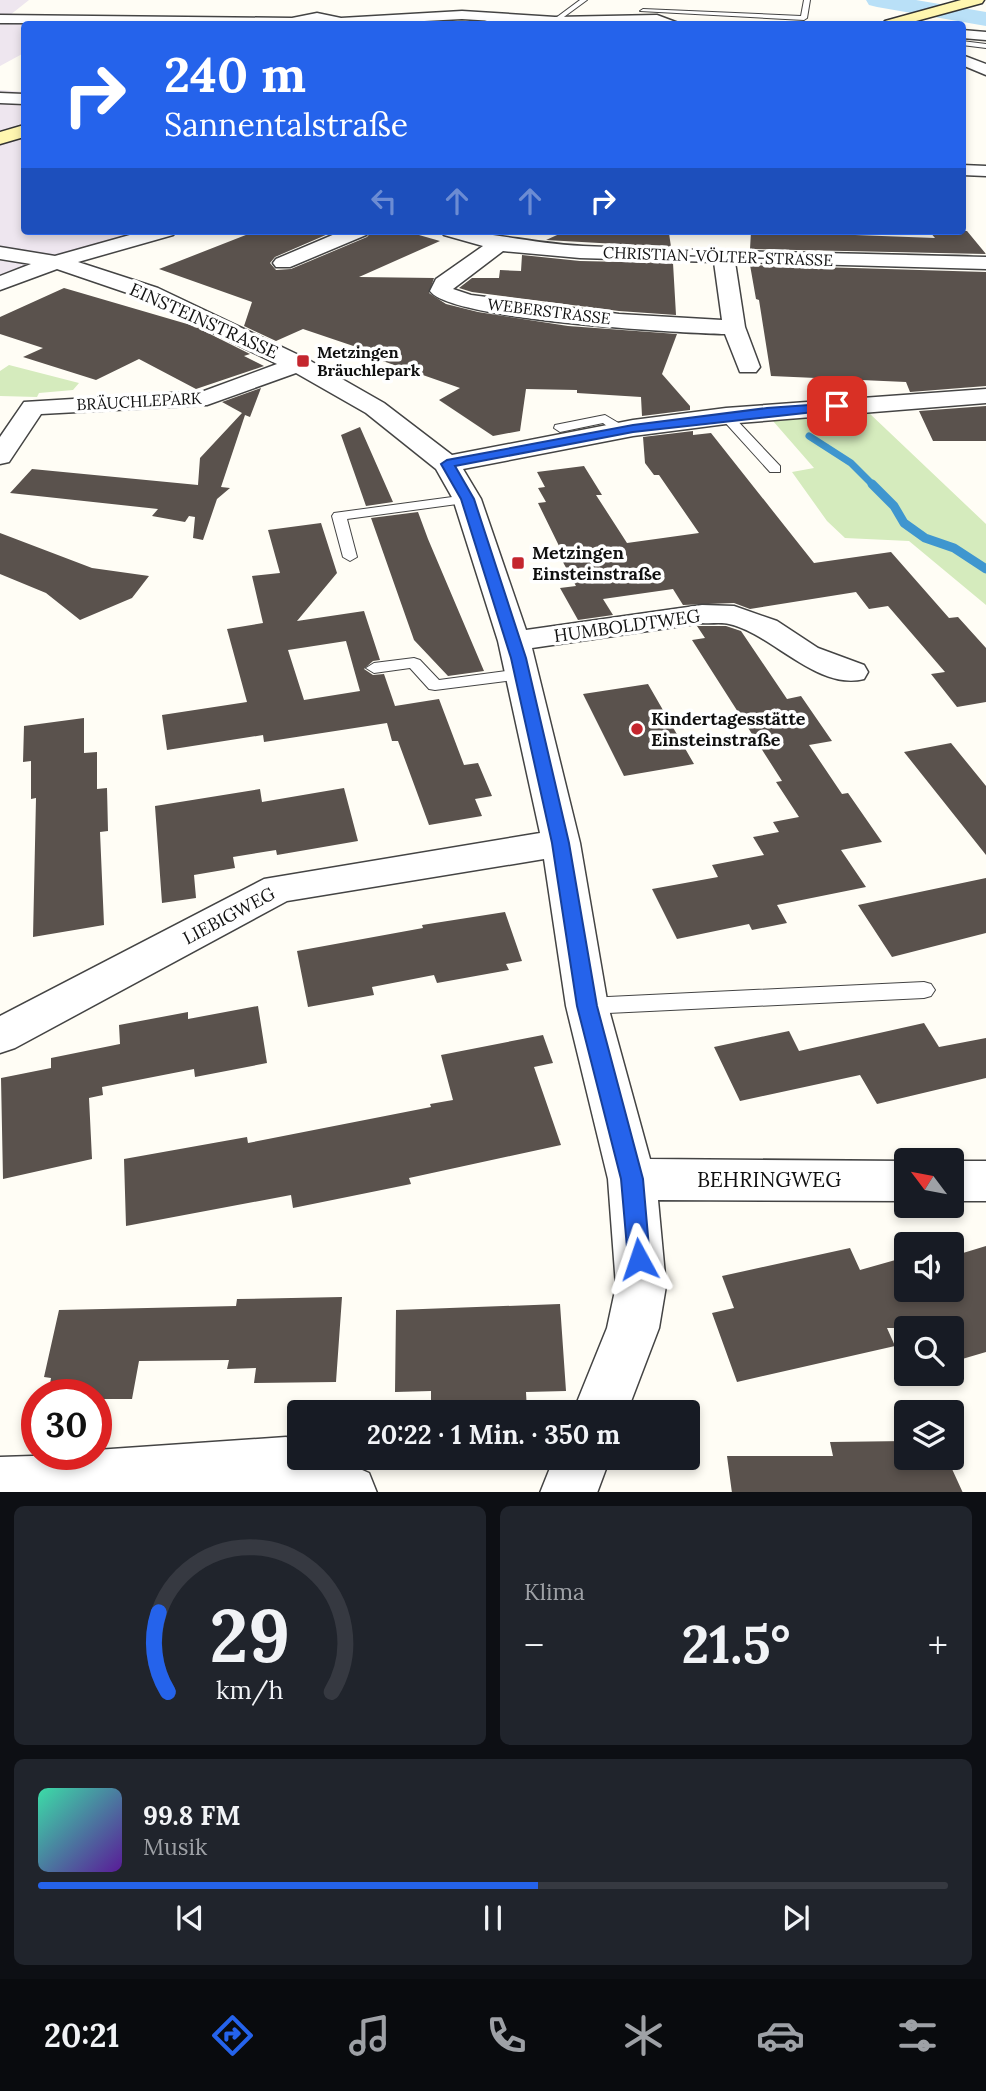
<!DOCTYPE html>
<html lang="de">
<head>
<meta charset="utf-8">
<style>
  :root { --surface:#171b24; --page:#20242c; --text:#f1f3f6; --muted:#9ea1a6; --line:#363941; --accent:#2563eb }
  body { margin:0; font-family:Lora,serif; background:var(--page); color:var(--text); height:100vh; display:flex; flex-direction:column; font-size:26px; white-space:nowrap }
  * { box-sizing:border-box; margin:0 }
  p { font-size:23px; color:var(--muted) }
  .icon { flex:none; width:38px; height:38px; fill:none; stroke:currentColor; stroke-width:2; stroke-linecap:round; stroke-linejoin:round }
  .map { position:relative; height:1492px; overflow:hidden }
  .drawer { display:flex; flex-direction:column; gap:14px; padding:14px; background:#0d0f14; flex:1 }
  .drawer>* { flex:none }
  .banner { position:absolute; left:21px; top:21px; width:945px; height:214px; border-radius:7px; box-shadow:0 4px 10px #0003; background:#2563eb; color:#fff; overflow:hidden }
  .needle { width:46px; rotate:302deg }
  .fabs { position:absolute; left:894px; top:1148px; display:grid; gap:14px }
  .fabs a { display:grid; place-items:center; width:70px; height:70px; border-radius:7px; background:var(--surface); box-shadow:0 4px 10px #0003; font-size:35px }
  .speed { position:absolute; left:21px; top:1379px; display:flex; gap:14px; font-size:35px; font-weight:700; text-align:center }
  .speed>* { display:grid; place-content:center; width:91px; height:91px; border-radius:50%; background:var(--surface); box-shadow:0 4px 10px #0003; line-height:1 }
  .speed .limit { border:10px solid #d22; background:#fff; color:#111 }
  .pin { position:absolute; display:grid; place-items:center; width:60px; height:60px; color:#fff; margin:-30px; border-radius:14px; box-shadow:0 4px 10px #0006 }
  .me { position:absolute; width:77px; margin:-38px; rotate:355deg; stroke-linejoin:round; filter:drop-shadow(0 0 5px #0008) }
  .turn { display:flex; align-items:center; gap:24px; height:147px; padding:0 28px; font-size:32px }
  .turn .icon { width:91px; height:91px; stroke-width:2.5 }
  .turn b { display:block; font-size:49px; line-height:60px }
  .lanes { display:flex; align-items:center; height:66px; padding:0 28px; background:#0003; justify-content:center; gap:35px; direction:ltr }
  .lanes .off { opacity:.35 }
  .big { font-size:52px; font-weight:700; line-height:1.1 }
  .drawer .widget { flex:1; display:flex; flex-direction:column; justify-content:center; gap:10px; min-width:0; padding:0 24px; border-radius:10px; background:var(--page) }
  .drawer .dial { align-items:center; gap:0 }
  .dial svg { height:182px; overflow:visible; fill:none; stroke:var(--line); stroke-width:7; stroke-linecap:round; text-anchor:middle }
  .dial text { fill:var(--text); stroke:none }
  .song { display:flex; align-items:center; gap:21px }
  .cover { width:84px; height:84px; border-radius:10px; background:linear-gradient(135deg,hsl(160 70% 55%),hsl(270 70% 35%)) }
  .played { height:7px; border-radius:4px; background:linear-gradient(90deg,var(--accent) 55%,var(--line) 55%) }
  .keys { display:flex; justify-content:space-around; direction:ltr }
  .heat { display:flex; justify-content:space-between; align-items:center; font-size:38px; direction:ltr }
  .drawer .tiles { flex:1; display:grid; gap:14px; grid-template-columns:1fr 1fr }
  .widget:last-child { grid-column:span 2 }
  .trip { position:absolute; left:287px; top:1400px; width:413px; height:70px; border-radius:7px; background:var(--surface); box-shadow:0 4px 10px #0003; font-weight:700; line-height:70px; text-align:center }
  .tabs { display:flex; height:112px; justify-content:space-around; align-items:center; background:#090b0e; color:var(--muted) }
  .tabs .icon { width:49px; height:49px }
  .tabs .current { color:var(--accent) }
  .tabs b { font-size:32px; color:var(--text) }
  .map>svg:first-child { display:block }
</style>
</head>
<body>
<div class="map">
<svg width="986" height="1493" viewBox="0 0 986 1493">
  <rect width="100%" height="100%" fill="#fffdf5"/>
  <path fill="#eee6ef" d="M0 0H29L5 19 82 21 76 24H24V53L0 66Z
    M0 90 24 92V231H147L49 257 0 277Z"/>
  <path fill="#d5ebbd" d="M9 365 79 383 73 390 39 393 37 397 0 396V371Z
    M868 412 986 524V605L909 541 845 538 827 521 792 472 814 468 773 421Z"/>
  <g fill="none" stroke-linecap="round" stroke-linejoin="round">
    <path stroke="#3f96cf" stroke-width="7" d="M809 436 851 463 874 486"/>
    <path stroke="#3f96cf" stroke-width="9" d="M872 484 894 506 904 523 925 538 954 548 986 569"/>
    <path fill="#b9e0f7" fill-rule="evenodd" d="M866 0H916L986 12V26L877 7 869 5Z"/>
  </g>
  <path fill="#5a524d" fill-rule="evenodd" d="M256 231H335L275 257 270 263 276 270 291 269 367 237 372 231H405L440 241 359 277 434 278 429 293 446 304 478 312 568 326 677 334 662 374 690 406V410L642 416 641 397 577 393V390L526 389 520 431 493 436 439 400 460 388 377 359 383 356 303 329 276 341 244 326 252 302 159 269Z
    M566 231 669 233 671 247 546 240Z
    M751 231 935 238 929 231H967L986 254 750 249Z
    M522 255 580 261 673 263 676 315 619 311 472 292 459 288 472 278H499L500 270 521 271Z
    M750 265 986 272V386L910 392 906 382 771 376 759 300 756 299Z
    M64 288 194 326 250 354 244 356 264 366 196 389 139 359 96 380 23 357 43 348 0 334V317Z
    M261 388 250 417 245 415 221 487 230 488 217 499 203 540 193 538 195 517 189 516 185 522 152 516 158 509 10 493 32 469 198 485 200 458 242 413 222 402Z
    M986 406V441H933L919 411Z
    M360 427 393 502 366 506 341 435Z
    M693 431V435L711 433 814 563 891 552 949 618 958 617 986 648V702L957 707 931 674 945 672 888 606 869 609 856 592 750 609 734 603 683 605 673 589 603 599 613 615 578 620 560 588 576 586 558 553 562 552 538 503 546 502 538 488 545 487 537 472 584 466 602 495H596L627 543 699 533 659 475H654L645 463 643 437Z
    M418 512 428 539 484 671 448 676 414 640 371 518Z
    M321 523 337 573 297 621 364 611 380 660 373 661 364 669 373 675 384 674 395 706 439 699 464 765 478 763 492 796 475 799 482 816 429 825 398 741H392L387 723 264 742 263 735 167 750 162 715 247 702 227 629 263 623 252 576 280 573 268 530ZM346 641 360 691 304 700 288 650Z
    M0 533 92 568 149 576 132 598 80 620 46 593 0 574Z
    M697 626H726L741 631 787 699 801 696 832 741 809 745 842 794 848 793 882 842 841 850 866 887 777 905 787 923 752 930 749 924 677 939 652 889 718 877 712 865 764 855 753 837 779 832 773 822 799 817 776 782 782 781 692 640 705 638Z
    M648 684 694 764 624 776 583 694Z
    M84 718V753L97 752V789L107 788 108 831 100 832 104 925 33 937 36 798 31 799V761L23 762 24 726Z
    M951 743 986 786V855L904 752Z
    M344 788 358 841 277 855 276 850 233 857 235 868 194 875 196 898 162 903 155 806 260 789 262 802Z
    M986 878V933L892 957 858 905Z
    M505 912 522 961 506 964 509 970 437 983 434 975 372 987 374 995 308 1007 297 951 423 928 422 925Z
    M258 1006 267 1063 195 1077 194 1069 102 1087 103 1095 89 1098 92 1159 3 1179 1 1078 51 1068V1058L120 1044 119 1025 188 1012V1019Z
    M924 1023 939 1047 986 1038V1078L877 1104 860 1075 740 1101 714 1047 789 1031 799 1051Z
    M543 1035 553 1063 534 1067 561 1145 409 1178 411 1184 293 1208 291 1195 126 1226 124 1159 247 1137 248 1143 431 1107 430 1104 453 1100 441 1055Z
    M957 1242 963 1253 986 1246V1352L952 1362V1328H887L895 1346 737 1382 712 1313 734 1308 722 1276 850 1248 860 1270 906 1257V1290H952V1244H950Z
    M342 1297 336 1382 254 1383 256 1368 227 1369 229 1360 139 1361 132 1399H96V1395H48L51 1378 44 1377 59 1310 236 1306 237 1299Z
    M560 1304 566 1391 526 1392 527 1412H431V1391L395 1392 396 1310Z
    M906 1441V1458H947L963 1493H732L727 1456H833L830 1442Z"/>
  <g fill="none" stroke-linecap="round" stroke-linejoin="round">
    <g stroke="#444" stroke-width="2">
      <path id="service" d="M580 0H587L557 22H553V20Z
        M804 0H810L807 18 804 20 640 11 643 9 801 16Z
        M483 15 499 23 500 24H493L481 18Z
        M962 41 986 44V48L962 45Z
        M726 412 730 413 780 466V472H770L722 419 720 416Z
        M605 415 627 428V434H617L603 423 560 432 554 428 555 425Z
        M467 495 474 499 472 502 347 519 357 557 350 561 343 557 332 516 334 513Z
        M414 658 420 660 439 680 522 669 530 674 522 679 435 690 429 689 410 668 374 673 366 668 374 663Z
        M924 982 931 984 935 990 931 996 924 998 587 1014 579 1012 576 1006 579 1000 587 998Z"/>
    </g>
    <g stroke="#444" stroke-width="3">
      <path id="minor" d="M462 11 555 17 657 15 681 24H545L462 19 368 24H330L317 21 300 24 0 23V15L292 18 317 13 341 18Z
        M962 30 986 32V40L962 38Z
        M962 55 986 64V75L962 65Z
        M962 165 986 166V176L962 175Z
        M144 231H176L173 235 78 262 158 288 307 359 384 403 452 455 633 420 726 408 986 389V403L726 424 633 436 463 469 481 499 526 630 702 605 734 606 777 621 818 648 864 665 868 672 864 679C817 691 771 633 729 624 721 622 711 624 702 623L532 648 580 843 608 1006 650 1159 906 1161V1201L658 1200 666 1286 659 1328 627 1412H573L607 1328 616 1286 608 1179 566 1006 544 859 287 901 15 1048 0 1053V1016L264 879 540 833 498 641 453 499 436 469 366 413 296 373 207 405 41 414 9 462 0 464V437L24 402 204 391 277 364 142 298 57 269 0 290V276L31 264 0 259V247L55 256Z
        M342 231H369L366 235 290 267H276L273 263 276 259Z
        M441 231C489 231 535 244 583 246 717 252 852 253 986 257V269L735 262 745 327 760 367 756 372H740L725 334C681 333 450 320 430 291L436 279 483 246 444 235ZM503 251 580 258 714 262 722 320 619 314 471 295 453 289Z
        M952 1161H986V1201H952Z
        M286 1437 299 1442V1458H335L369 1473 377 1493H0V1457L96 1454V1450Z
        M554 1458H610L597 1493H540Z"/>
    </g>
    <g stroke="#444" stroke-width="3">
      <path id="tertiary" d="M0 93 24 94V104L0 103Z"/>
    </g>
    <g stroke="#333" stroke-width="3">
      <path id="secondary" d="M961 0H984L982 3 905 24H882L885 21Z
        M24 125V137L0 144V132Z"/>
    </g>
    <use href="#service" fill="#fff" fill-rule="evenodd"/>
    <use href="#minor" fill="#fff" fill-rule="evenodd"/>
    <use href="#tertiary" fill="#fff" fill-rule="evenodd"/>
    <use href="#secondary" fill="#fff6b0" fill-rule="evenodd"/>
  </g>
  <path fill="#2563eb" stroke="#184099" stroke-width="2" d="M837 403 843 406 841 409 633 432 455 466 474 499 526 658 569 843 597 1006 643 1179 650 1259 647 1267 639 1270 631 1267 628 1259 621 1179 577 1006 552 843 511 658 461 499 441 464 447 460 633 425 767 408Z"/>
  <g fill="#c4262e" stroke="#fff" stroke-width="2.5">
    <rect x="296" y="354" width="14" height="14" rx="3.5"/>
    <rect x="511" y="556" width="14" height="14" rx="3.5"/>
    <circle cx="637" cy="729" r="7"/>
  </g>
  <g text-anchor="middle" stroke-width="7" stroke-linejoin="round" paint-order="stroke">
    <g font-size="16" fill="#111" stroke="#fff">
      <text transform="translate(718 256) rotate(2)" y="6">CHRISTIAN-VÖLTER-STRASSE</text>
      <text transform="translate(549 311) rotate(7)" y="6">WEBERSTRASSE</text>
      <text transform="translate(139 401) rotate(-3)" y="6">BRÄUCHLEPARK</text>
    </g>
    <g font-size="16" font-weight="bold" fill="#111" stroke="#fff" text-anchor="start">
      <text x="317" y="358">Metzingen<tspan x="317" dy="18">Bräuchlepark</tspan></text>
    </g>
    <g font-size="18" fill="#111" stroke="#fff">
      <text transform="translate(204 321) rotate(24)" y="6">EINSTEINSTRASSE</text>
      <text transform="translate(627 626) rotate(-8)" y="6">HUMBOLDTWEG</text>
      <text transform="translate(229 916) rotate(-28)" y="6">LIEBIGWEG</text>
    </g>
    <g font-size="18" font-weight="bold" fill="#111" stroke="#fff" text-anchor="start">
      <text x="532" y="559">Metzingen<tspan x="532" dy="21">Einsteinstraße</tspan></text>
      <text x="651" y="725">Kindertagesstätte<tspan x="651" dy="21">Einsteinstraße</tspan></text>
    </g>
    <g font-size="21" fill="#111" stroke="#fff">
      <text x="769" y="1187">BEHRINGWEG</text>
    </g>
  </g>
</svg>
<div class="fabs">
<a><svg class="needle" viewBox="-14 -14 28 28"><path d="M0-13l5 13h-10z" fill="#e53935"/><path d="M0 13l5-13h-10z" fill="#9ea1a6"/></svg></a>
<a><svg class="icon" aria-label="sound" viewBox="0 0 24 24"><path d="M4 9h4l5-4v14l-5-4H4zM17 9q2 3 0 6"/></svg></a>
<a><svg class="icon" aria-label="search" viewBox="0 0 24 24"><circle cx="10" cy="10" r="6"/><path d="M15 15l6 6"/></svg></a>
<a><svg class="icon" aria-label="layers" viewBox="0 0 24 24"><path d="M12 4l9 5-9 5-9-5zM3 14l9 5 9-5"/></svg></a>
</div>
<div class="speed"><div class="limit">30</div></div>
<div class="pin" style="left:837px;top:406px;background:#d93025"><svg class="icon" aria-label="arrive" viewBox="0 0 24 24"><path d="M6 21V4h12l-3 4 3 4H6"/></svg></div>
<svg class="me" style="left:639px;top:1259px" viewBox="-20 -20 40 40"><path d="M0-17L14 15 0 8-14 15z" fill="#2563eb" stroke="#fff" stroke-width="4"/></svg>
<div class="trip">20:22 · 1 Min. · 350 m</div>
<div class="banner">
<div class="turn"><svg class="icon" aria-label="right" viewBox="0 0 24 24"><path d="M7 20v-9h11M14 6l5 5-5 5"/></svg><div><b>240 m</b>Sannentalstraße</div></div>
<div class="lanes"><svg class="icon off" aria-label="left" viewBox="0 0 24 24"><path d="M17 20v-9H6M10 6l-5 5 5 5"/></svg><svg class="icon off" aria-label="ahead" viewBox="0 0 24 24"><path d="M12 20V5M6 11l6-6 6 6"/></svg><svg class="icon off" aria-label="ahead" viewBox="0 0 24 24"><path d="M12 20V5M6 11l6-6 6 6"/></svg><svg class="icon" aria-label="right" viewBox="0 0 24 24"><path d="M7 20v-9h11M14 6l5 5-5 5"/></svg></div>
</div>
</div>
<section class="drawer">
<div class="tiles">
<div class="widget dial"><svg viewBox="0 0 100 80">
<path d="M14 69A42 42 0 1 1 86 69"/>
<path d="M14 69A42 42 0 0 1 10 34" stroke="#2563eb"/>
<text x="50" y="56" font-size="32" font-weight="700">29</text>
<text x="50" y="72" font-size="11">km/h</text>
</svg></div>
<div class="widget"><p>Klima</p>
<div class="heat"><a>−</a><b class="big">21.5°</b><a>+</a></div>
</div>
<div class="widget">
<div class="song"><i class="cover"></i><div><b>99.8 FM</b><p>Musik</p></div></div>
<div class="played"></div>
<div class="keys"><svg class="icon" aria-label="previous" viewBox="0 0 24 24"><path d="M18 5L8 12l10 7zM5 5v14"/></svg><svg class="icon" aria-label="pause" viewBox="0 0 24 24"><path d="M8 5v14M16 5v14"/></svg><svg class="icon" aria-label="next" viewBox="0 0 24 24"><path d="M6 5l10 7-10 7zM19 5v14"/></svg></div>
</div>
</div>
</section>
<nav class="tabs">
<b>20:21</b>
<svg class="icon current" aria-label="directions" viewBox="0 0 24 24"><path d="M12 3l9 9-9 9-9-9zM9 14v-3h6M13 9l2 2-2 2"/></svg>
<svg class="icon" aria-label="music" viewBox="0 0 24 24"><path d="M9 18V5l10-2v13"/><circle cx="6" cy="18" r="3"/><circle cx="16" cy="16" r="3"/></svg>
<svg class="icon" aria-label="phone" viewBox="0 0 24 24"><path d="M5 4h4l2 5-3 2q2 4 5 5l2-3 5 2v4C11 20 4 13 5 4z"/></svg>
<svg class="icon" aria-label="climate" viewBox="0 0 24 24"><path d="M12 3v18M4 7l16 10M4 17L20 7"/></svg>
<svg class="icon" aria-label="car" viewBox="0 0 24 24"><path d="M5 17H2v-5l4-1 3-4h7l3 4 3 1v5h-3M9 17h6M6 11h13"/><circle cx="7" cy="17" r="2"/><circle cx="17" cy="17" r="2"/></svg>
<svg class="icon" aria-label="filters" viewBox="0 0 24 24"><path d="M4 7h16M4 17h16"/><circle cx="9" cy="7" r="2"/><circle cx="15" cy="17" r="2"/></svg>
</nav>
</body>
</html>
